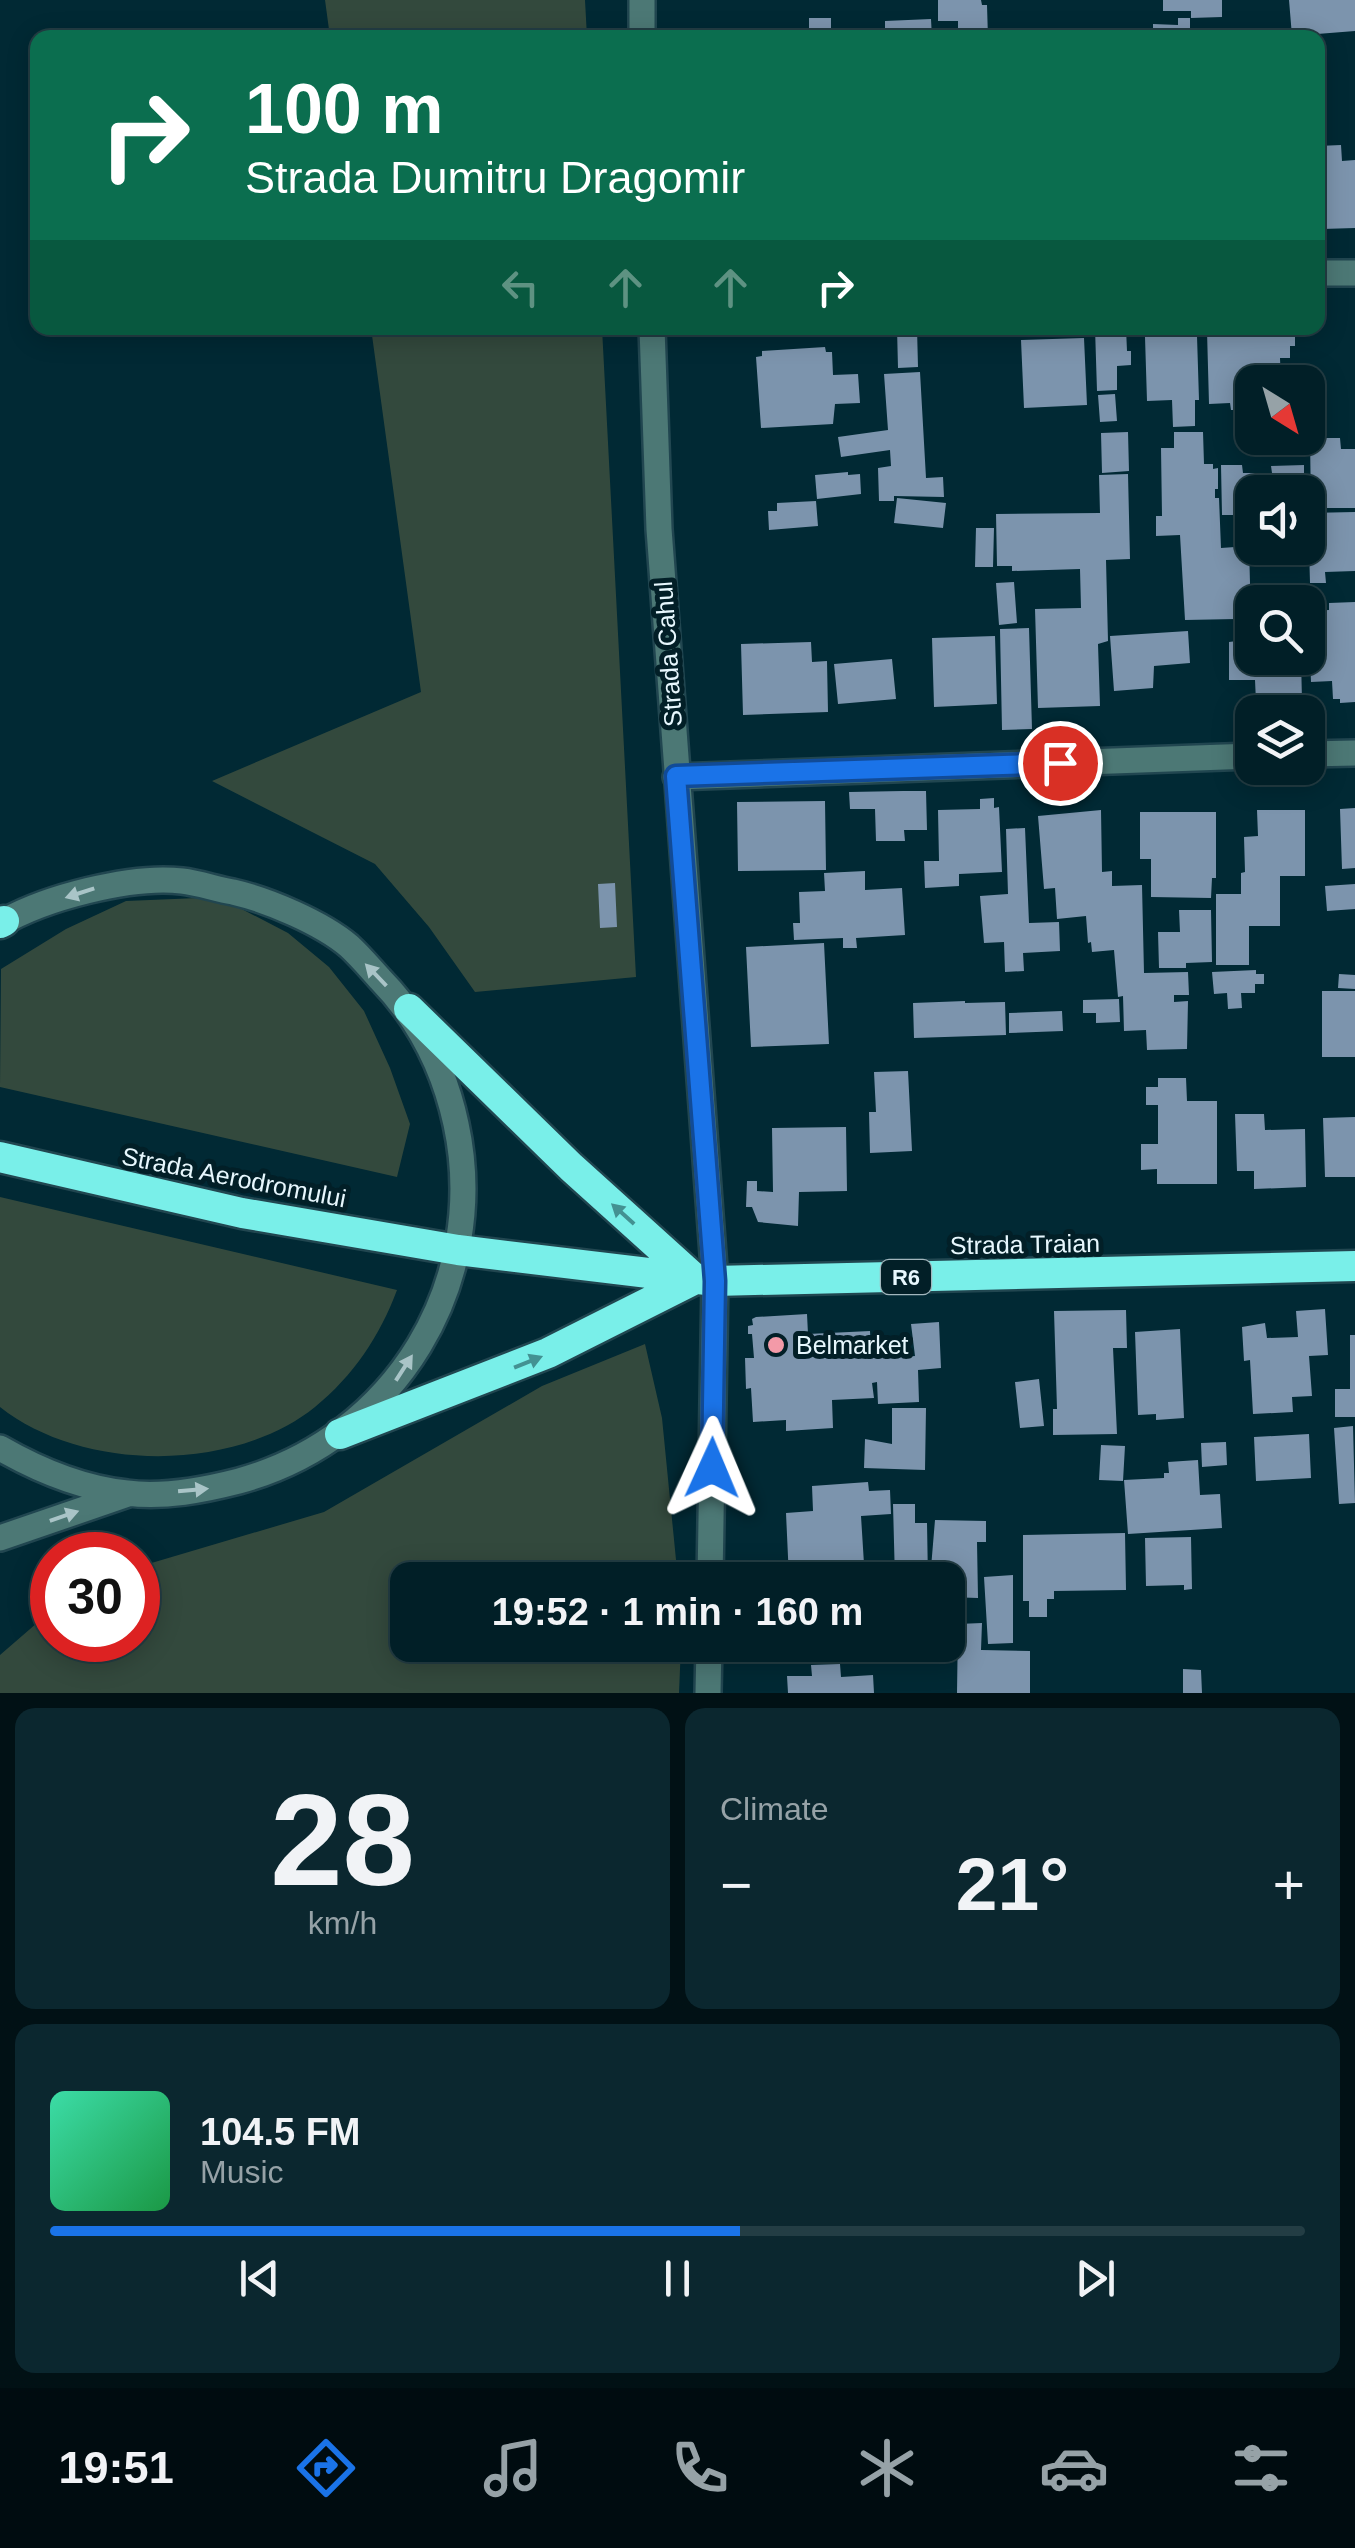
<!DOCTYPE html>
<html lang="en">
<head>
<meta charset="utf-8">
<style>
  :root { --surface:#011f27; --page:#0b272f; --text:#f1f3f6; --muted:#96a2a7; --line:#233d44; --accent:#1a73e8 }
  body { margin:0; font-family:Helvetica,sans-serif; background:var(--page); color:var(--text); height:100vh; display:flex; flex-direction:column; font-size:38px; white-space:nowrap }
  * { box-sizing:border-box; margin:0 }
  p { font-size:32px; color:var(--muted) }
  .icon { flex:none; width:55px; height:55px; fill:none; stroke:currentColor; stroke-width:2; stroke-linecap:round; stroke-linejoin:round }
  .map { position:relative; height:1693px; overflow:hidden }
  .details { display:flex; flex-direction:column; gap:15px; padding:15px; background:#011115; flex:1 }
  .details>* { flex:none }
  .guide { position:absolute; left:30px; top:30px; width:1295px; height:305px; border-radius:20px; box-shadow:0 5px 25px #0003,0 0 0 2px var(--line); background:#0b6e4f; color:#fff; overflow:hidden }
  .needle { width:65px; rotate:143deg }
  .fabs { position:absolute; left:1235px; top:365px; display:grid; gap:20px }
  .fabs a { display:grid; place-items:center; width:90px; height:90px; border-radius:20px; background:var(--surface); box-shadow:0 5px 25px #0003,0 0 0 2px var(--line); font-size:50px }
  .speed { position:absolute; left:30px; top:1532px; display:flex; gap:20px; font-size:50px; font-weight:700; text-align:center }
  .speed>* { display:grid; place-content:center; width:130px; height:130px; border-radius:50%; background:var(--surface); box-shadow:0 5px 25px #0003,0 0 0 2px var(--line); line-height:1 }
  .speed .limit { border:15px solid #d22; background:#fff; color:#111 }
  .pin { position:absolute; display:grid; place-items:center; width:85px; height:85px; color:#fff; margin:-42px; border:5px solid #fff; border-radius:50%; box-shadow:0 2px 10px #0007 }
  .me { position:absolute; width:110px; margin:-55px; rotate:1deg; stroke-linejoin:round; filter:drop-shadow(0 0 8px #0008) }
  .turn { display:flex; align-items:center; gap:35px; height:210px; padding:0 50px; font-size:45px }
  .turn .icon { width:130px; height:130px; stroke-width:2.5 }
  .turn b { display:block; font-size:70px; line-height:85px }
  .lanes { display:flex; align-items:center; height:95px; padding:0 50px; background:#0003; justify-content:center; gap:50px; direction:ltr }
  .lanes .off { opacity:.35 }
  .big { font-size:75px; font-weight:700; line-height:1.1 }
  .details .widget { flex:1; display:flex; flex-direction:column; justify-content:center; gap:15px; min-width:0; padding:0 35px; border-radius:20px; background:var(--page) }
  .details .dial { align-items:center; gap:0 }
  .dial b { font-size:130px; line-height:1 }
  .song { display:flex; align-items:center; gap:30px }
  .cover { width:120px; height:120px; border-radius:15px; background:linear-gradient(135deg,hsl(160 70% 55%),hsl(140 70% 35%)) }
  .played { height:10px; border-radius:5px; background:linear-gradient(90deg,var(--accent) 55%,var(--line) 55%) }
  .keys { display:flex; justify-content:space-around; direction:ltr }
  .heat { display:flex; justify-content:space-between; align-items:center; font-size:55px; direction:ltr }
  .details .tiles { flex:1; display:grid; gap:15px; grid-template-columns:1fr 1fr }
  .widget:last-child { grid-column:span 2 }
  .trip { position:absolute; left:390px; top:1562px; width:575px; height:100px; border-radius:20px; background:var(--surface); box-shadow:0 5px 25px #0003,0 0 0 2px var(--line); font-weight:700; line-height:100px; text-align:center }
  .menu { display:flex; height:160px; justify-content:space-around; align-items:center; background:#000c10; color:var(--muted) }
  .menu .icon { width:70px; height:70px }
  .menu .on { color:var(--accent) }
  .menu b { font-size:45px; color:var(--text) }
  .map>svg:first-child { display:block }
</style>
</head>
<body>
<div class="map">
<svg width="1355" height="1693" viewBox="0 0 1355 1693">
  <rect width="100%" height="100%" fill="#012934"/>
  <path fill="#33493d" d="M325 0H585L587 37H330Z
    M371 328H602L636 977 475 992 429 927 375 864 212 781 421 692Z
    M198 898 236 906 288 933 329 967 364 1011 390 1068 410 1124 397 1177 0 1087 1 969 66 929 126 901Z
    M0 1197 397 1290C380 1336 353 1376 315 1407 233 1473 82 1472 0 1407Z
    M645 1344 662 1418 678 1580H408V1645H681L679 1693H0V1655L52 1610V1640H138V1567L324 1512 542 1386Z"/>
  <path fill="#7c94ad" d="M938 0H981L982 5H987L988 38H965V28H958V21H938Z
    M1163 0H1222V17L1191 18V11H1163Z
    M1289 0H1355V31L1292 36Z
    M809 18H831V38H809Z
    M1178 18H1190V31H1195V38L1153 36V24L1178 25Z
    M931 19 932 38H885V21Z
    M1341 145 1342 161 1355 160V228L1322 229 1318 146Z
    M897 328H917L918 367 898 368Z
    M1095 328H1126L1127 351H1131V365L1117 366V390L1097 391Z
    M1290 329V334H1295V346H1290V358H1280L1281 382H1252V410H1231L1230 403 1209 404 1207 331Z
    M1197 336 1199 400H1195V426L1173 427 1172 400 1147 401 1145 337Z
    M1084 338 1087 405 1024 408 1021 340Z
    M825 347 826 352H832L833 375 858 374 860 403 835 404 833 424 761 428 756 357 762 356V351Z
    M920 372 926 478 943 477 944 497 894 496V501H879L878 468 891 466 890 450 841 457 838 437 888 430 884 374Z
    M1115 394 1117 421 1100 422 1098 395Z
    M1128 432 1129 471 1102 473 1101 433Z
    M1174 432H1203L1204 464H1213V469L1218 468V489H1215V498H1219L1221 548 1249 546 1252 658H1301L1302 701 1256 702 1255 680H1229V642L1237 641 1236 619 1185 620 1180 535 1156 536V516H1162L1161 448H1174Z
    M1310 438H1340L1341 449H1355V508H1311Z
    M1221 465H1242L1243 473H1272L1271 466 1304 465V492H1252V515H1222Z
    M848 472V475L860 474 861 494 817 499 815 475Z
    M1128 474 1130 559 1106 560 1108 641 1098 644 1100 706 1038 708 1035 609 1081 608 1080 569 1012 571V566H997L996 514 1100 513 1099 475Z
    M897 498 946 503 943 528 894 523Z
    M816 501 818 526 769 530 768 511H777V503Z
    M1355 512V571L1325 572 1326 583H1310L1308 513Z
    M976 528H994L993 567H975Z
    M1014 582 1017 623 999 625 996 583Z
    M1355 602V702L1340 703V699H1333L1332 681 1311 682 1308 611 1329 610V603Z
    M1029 628 1032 729 1002 730 1000 629Z
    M1188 631 1190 663 1154 666 1153 688 1114 691 1110 636Z
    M995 636 997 704 934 707 932 638Z
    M811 642 812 662 827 661 828 712 743 715 741 644Z
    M892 659 896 699 838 704 834 664Z
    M903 791H926L927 830H904L905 841H876L875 809H850L849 792Z
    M994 798V808L999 807 1002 872 959 874V886L925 888 924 861H939L938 810 980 809V799Z
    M825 801 826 870 738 871 737 802Z
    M1355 808V868L1342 869 1340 809Z
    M1101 810 1102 872 1112 871V886L1142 885 1144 973 1188 972 1189 995H1174V1002L1188 1001 1187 1049 1147 1050 1146 1030 1124 1031 1123 996 1118 997 1114 950 1092 952 1091 942 1088 943 1086 916 1057 919 1055 888 1044 889 1038 816Z
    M1257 810H1305V876H1280V926H1249V965H1216V894H1241V873L1245 872 1244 837 1258 836Z
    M1140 812H1216V878H1212L1211 898 1151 897V859H1140Z
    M1025 828 1029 923 1059 922 1060 951 1023 953 1024 971 1005 972 1004 942 984 943 980 896 1008 894 1006 829Z
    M865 871V890L902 888 905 935 856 938 857 948H843V938L794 940 793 923H800L799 892 825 891 824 873Z
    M615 883 617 927 600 928 598 884Z
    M1355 884V909L1327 911 1325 886Z
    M1179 910H1211L1212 962 1186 963V968H1159L1158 932H1180Z
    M824 943 829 1044 751 1047 746 947Z
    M1256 970V974H1264V984H1255V993H1241L1242 1008 1228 1009 1227 993 1214 994 1212 972Z
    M1339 974 1355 975V989L1338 988Z
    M1322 991H1355V1057H1322Z
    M1119 999 1120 1022 1096 1023V1013H1083V1000Z
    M965 1001V1003L1005 1002 1006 1035 914 1038 913 1003Z
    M1062 1011 1063 1031 1009 1033V1013Z
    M908 1071 912 1151 870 1153 869 1112H876L874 1072Z
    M1158 1078H1186L1187 1101H1217V1184H1157V1169L1141 1170V1144H1158V1105H1146V1087H1158Z
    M1235 1114H1264L1265 1130 1305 1129 1306 1187 1254 1189V1171H1237Z
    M1355 1117V1177H1325L1323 1118Z
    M846 1127 847 1191 799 1192 798 1226 758 1222 752 1207H746L747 1181H757V1191L773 1192 772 1128Z
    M1325 1309 1328 1355 1309 1356 1312 1396 1292 1397 1293 1412 1253 1414 1250 1360 1244 1361 1242 1327 1265 1323 1267 1338 1298 1337 1296 1311Z
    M1126 1310 1127 1348H1113L1117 1434 1053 1435V1409H1057L1054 1311Z
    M807 1314 808 1334 870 1331 871 1352 888 1351 889 1358 915 1356 911 1324 939 1322 941 1368 918 1370 919 1402 878 1404 877 1382 872 1383 874 1398 832 1400 833 1428 786 1431V1420L753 1422 751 1388 746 1389 745 1358H754L752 1334H748V1326L753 1325 752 1319 756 1317Z
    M1180 1329 1184 1418 1156 1420V1414L1138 1415 1135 1332Z
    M1350 1335H1355V1417H1335V1389H1350Z
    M1039 1379 1044 1426 1020 1428 1015 1382Z
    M892 1408H926L925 1470 864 1468 865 1439 892 1444Z
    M1353 1426 1355 1503 1339 1504 1334 1428Z
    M1309 1434 1311 1478 1256 1481 1254 1437Z
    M1226 1442 1227 1465 1202 1467 1201 1443Z
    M1101 1445 1125 1446 1123 1481 1099 1480Z
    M1198 1460 1200 1495 1220 1494 1222 1528 1128 1534 1124 1480 1164 1478V1473H1169L1168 1462Z
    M868 1482 869 1491 890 1490 891 1514 861 1516 865 1580H830L829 1576 789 1579 786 1513 813 1511 812 1486Z
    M893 1504H915V1523H927L928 1580H895Z
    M935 1520 986 1521V1542H977L978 1598 948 1597V1580H930Z
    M1125 1533 1126 1590 1054 1591V1599H1047V1617H1029V1601H1023V1535Z
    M1191 1537 1192 1589 1184 1590V1585L1146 1586 1145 1538Z
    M1013 1575V1643L988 1644 984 1577Z
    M982 1623 981 1650 1030 1651V1693H957L958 1624Z
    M840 1664 841 1677 873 1675 874 1693H788L787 1676H812L811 1665Z
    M1183 1669 1201 1670 1202 1693H1183Z"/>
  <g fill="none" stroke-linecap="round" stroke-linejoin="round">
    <g stroke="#214650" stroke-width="30">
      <path id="minor" d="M642 38V0
        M1318 273H1355
        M652 328 659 529 715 1281 710 1580
        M1308 754 1355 753
        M676 777 1252 756
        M0 924C43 898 131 875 182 881 199 883 216 889 233 892 268 900 322 923 349 946 360 956 370 968 380 979 420 1020 444 1068 456 1124 490 1282 396 1438 239 1481 204 1490 164 1498 127 1493 81 1488 40 1471 0 1448
        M0 1538 128 1494
        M708 1693 709 1645"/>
    </g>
    <g stroke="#214650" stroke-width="35">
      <path id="highway" d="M0 923 4 921
        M0 1157 242 1213 458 1250 715 1281 1355 1266
        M340 1434 548 1353 695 1279 571 1167 409 1009"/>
    </g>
    <use href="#minor" stroke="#4c7875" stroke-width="25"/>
    <use href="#highway" stroke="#79efe9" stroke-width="30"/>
  </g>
  <defs><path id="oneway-solid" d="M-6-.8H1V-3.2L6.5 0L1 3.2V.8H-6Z" transform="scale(2.5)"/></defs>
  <g fill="#a9c4c7">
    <use href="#oneway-solid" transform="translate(80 893) rotate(162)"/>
    <use href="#oneway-solid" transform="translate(376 975) rotate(-134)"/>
    <use href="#oneway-solid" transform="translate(404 1368) rotate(-57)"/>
    <use href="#oneway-solid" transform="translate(193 1490) rotate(-5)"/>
    <use href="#oneway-solid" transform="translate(64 1516) rotate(-19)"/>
  </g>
  <g fill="#439192">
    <use href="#oneway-solid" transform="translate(623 1214) rotate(-138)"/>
    <use href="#oneway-solid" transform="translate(528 1362) rotate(-22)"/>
  </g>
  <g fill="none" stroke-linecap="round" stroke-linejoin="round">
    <g stroke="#114b97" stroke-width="25">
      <path id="route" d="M712 1468 715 1281 676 776 1060 763"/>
    </g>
    <use href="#route" stroke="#1a73e8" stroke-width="18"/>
  </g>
  <circle fill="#f39aa8" stroke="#021f27" stroke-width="4" cx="776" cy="1345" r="10"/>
  <g text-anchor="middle" stroke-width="10" stroke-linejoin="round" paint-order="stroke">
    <rect fill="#021f27" stroke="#a2b6bd" stroke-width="2.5" x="881" y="1260" width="50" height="34" rx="8"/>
    <g font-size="22" font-weight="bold" fill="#e7f7fd">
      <text x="906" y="1285">R6</text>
    </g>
    <g font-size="25" fill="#e7f7fd" stroke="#021f27">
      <text transform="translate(668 654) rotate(-94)" y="9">Strada Cahul</text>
      <text transform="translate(234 1177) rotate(11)" y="9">Strada Aerodromului</text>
      <text transform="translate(1025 1244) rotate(-1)" y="9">Strada Trаian</text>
    </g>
    <g font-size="25" fill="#e7f7fd" stroke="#021f27" text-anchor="start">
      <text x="796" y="1354">Belmarket</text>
    </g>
  </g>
</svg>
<div class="fabs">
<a><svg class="needle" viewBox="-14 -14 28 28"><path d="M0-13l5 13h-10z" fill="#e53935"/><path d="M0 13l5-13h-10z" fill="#96a2a7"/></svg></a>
<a><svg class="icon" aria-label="sound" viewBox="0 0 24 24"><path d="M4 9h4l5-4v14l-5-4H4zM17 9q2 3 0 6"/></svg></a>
<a><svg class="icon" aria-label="search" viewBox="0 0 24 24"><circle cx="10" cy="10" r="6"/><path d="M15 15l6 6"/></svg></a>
<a><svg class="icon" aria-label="layers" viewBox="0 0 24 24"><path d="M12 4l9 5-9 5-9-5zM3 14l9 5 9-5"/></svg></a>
</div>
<div class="speed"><div class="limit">30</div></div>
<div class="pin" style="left:1060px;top:763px;background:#d93025"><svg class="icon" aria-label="arrive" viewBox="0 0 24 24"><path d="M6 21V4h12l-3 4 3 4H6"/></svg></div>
<svg class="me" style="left:712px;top:1468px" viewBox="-20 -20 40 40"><path d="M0-17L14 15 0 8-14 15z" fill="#1a73e8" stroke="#fff" stroke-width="4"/></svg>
<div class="trip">19:52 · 1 min · 160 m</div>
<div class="guide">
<div class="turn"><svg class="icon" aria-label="right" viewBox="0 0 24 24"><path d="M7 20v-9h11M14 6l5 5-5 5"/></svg><div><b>100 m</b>Strada Dumitru Dragomir</div></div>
<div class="lanes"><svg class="icon off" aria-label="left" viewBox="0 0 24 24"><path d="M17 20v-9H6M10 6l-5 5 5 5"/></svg><svg class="icon off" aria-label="ahead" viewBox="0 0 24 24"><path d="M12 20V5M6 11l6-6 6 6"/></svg><svg class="icon off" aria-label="ahead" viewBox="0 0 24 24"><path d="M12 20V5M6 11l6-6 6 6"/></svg><svg class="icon" aria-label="right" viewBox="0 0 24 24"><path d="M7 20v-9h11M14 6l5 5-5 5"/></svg></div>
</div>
</div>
<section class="details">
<div class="tiles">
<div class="widget dial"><b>28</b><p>km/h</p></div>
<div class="widget"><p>Climate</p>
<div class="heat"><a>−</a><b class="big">21°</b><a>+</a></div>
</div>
<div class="widget">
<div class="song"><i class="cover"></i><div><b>104.5 FM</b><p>Music</p></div></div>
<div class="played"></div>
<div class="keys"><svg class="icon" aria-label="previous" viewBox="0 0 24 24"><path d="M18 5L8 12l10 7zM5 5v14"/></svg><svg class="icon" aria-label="pause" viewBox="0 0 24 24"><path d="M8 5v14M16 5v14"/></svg><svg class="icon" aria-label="next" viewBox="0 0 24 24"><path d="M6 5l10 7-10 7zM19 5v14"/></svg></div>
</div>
</div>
</section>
<nav class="menu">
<b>19:51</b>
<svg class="icon on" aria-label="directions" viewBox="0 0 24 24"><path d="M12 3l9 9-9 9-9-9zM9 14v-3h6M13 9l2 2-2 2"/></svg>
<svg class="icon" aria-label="music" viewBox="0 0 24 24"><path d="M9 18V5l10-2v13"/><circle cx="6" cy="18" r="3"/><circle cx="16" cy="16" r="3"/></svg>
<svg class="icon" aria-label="phone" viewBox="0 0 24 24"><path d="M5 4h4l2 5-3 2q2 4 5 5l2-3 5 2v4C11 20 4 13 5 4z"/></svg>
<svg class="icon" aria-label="climate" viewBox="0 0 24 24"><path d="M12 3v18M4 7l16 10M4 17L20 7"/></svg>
<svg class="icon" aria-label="car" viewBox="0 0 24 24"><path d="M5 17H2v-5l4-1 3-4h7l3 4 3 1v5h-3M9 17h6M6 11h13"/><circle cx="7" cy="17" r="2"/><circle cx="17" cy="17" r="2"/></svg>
<svg class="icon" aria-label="filters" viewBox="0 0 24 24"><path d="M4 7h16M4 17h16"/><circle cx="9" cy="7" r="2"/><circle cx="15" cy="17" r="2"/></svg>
</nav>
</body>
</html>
